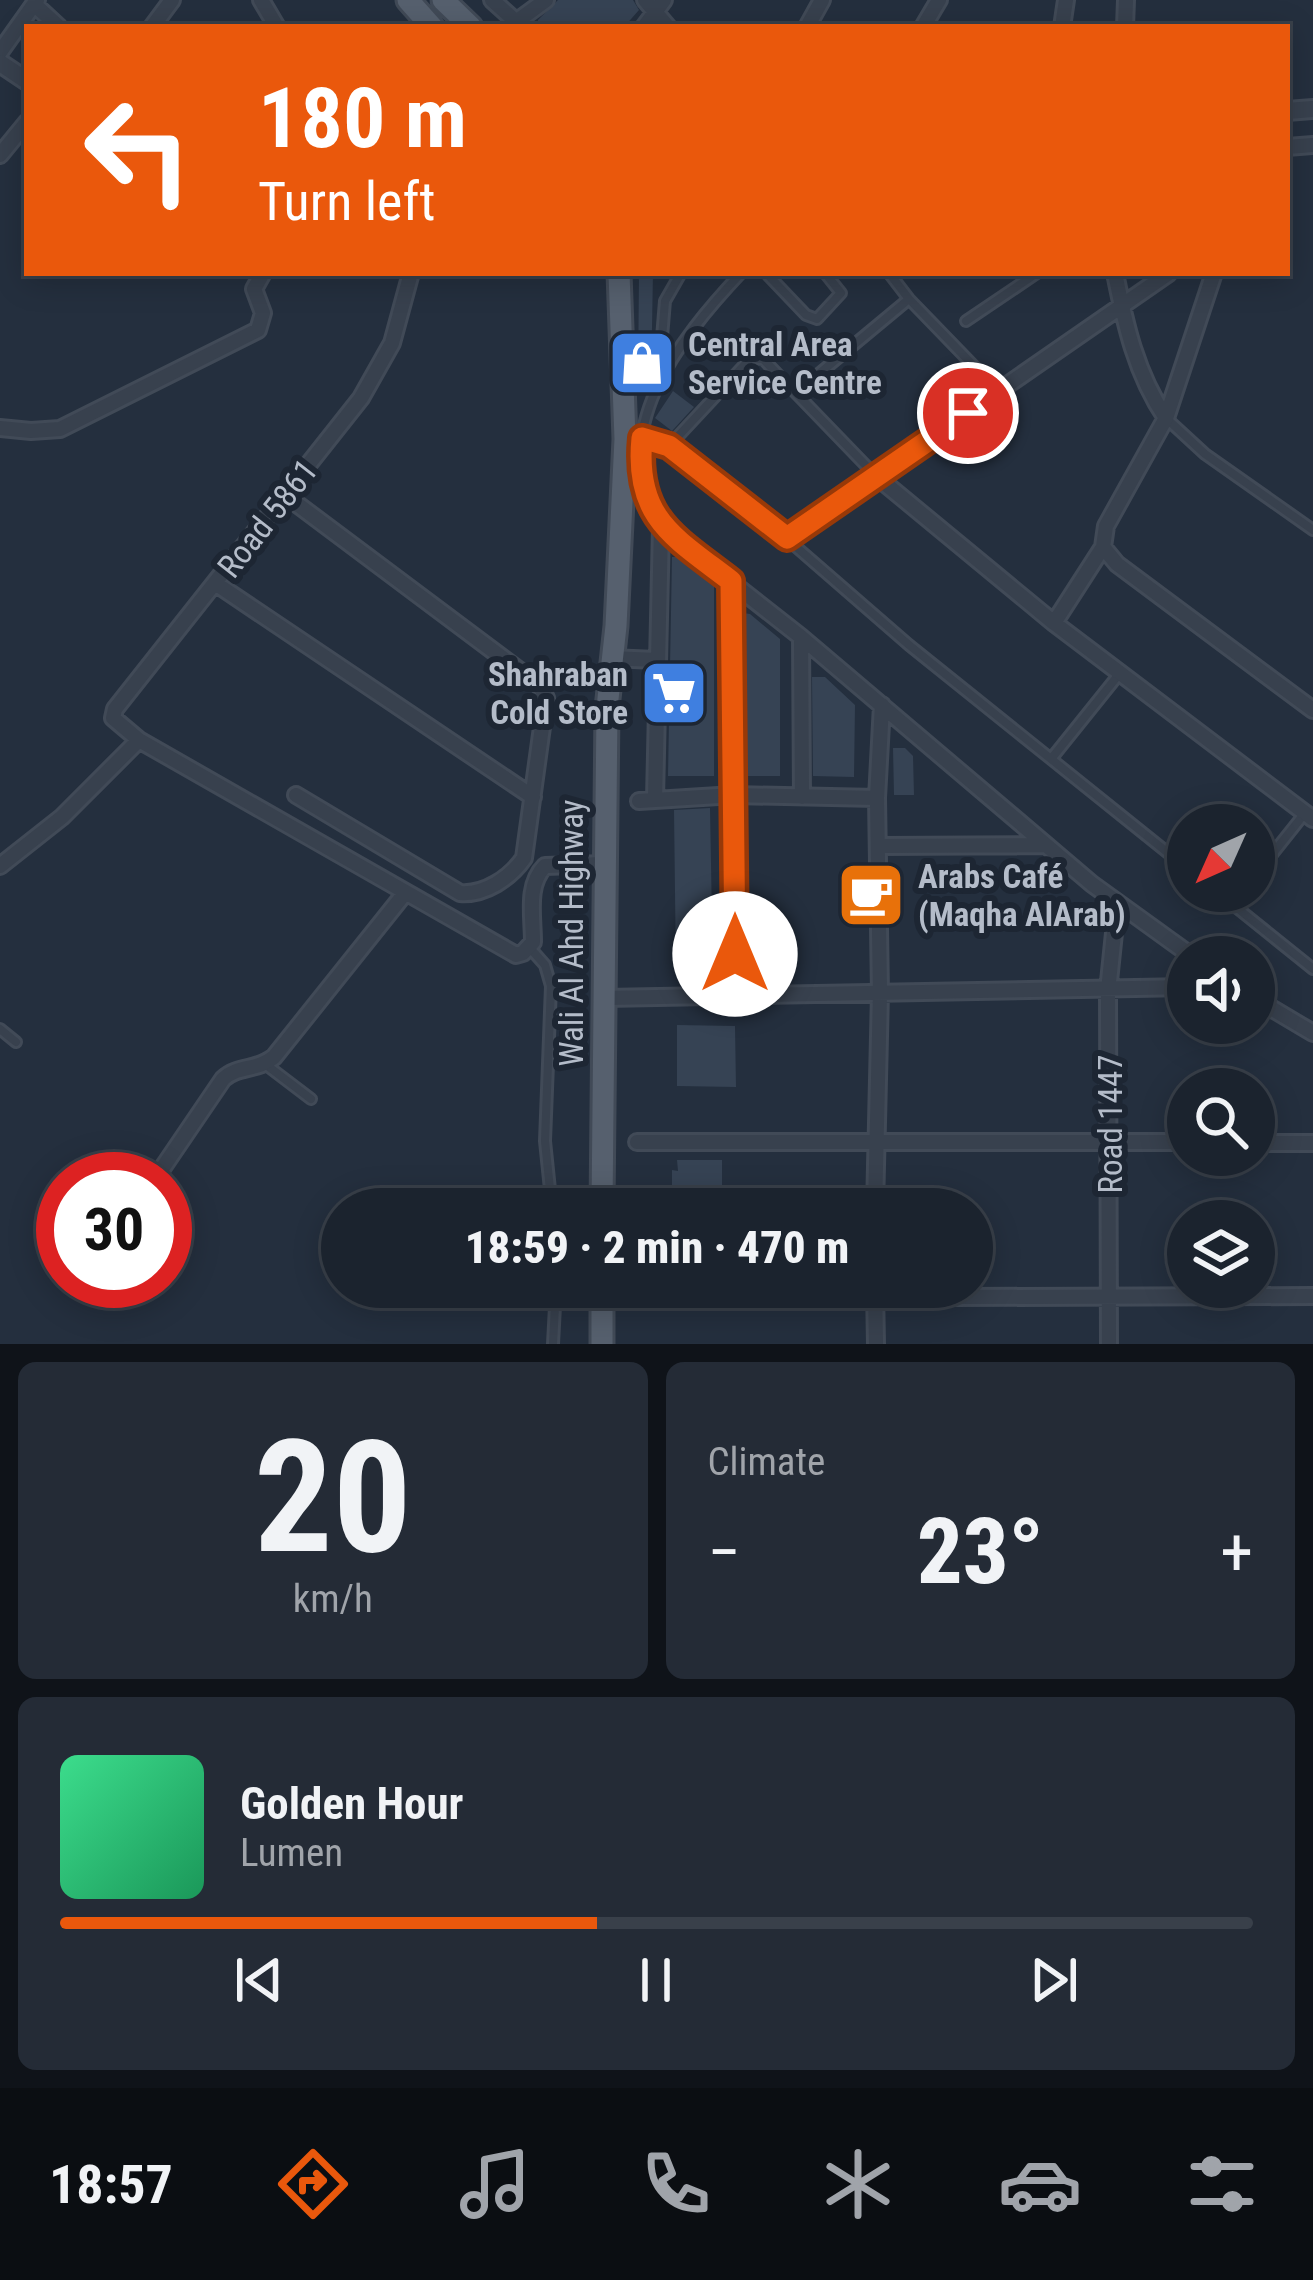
<!DOCTYPE html>
<html lang="en">
<head>
<meta charset="utf-8">
<style>
  :root { --surface:#1b232e; --page:#242b36; --text:#f1f3f6; --muted:#a0a4aa; --line:#39404a; --accent:#ea580c }
  body { margin:0; font-family:"Roboto Condensed",sans-serif; background:var(--page); color:var(--text); height:100vh; display:flex; flex-direction:column; font-size:45px; white-space:nowrap }
  * { box-sizing:border-box; margin:0 }
  p { font-size:39px; color:var(--muted) }
  .icon { flex:none; width:66px; height:66px; fill:none; stroke:currentColor; stroke-width:2; stroke-linecap:round; stroke-linejoin:round }
  .map { position:relative; height:1344px; overflow:hidden }
  .sheet { display:flex; flex-direction:column; gap:18px; padding:18px; background:#0f1319; flex:1 }
  .sheet>* { flex:none }
  .top-card { position:absolute; left:24px; top:24px; width:1266px; height:252px; border-radius:0px; box-shadow:0 6px 30px #0003,0 0 0 3px var(--line); background:#ea580c; color:#fff; overflow:hidden }
  .needle { width:78px; rotate:225deg }
  .fabs { position:absolute; left:1167px; top:804px; display:grid; gap:24px }
  .fabs a { display:grid; place-items:center; width:108px; height:108px; border-radius:50%; background:var(--surface); box-shadow:0 6px 30px #0003,0 0 0 3px var(--line); font-size:60px }
  .speed { position:absolute; left:36px; top:1152px; display:flex; gap:24px; font-size:60px; font-weight:700; text-align:center }
  .speed>* { display:grid; place-content:center; width:156px; height:156px; border-radius:50%; background:var(--surface); box-shadow:0 6px 30px #0003,0 0 0 3px var(--line); line-height:1 }
  .speed .limit { border:18px solid #d22; background:#fff; color:#111 }
  .pin { position:absolute; display:grid; place-items:center; width:102px; height:102px; color:#fff; margin:-51px; border:6px solid #fff; border-radius:50%; box-shadow:0 3px 12px #0007 }
  .me { position:absolute; width:132px; margin:-66px; rotate:0deg; stroke-linejoin:round; filter:drop-shadow(0 0 9px #0008) }
  .turn { display:flex; align-items:center; gap:42px; height:252px; padding:0 36px; font-size:54px }
  .turn .icon { width:156px; height:156px; stroke-width:2.5 }
  .turn b { display:block; font-size:84px; line-height:102px }
  .big { font-size:90px; font-weight:800; line-height:1.1 }
  .sheet .card { flex:1; display:flex; flex-direction:column; justify-content:center; gap:18px; min-width:0; padding:0 42px; border-radius:18px; background:var(--page) }
  .sheet .dial { align-items:center; gap:0 }
  .dial b { font-size:156px; line-height:1 }
  .song { display:flex; align-items:center; gap:36px }
  .cover { width:144px; height:144px; border-radius:18px; background:linear-gradient(135deg,hsl(150 70% 55%),hsl(150 70% 35%)) }
  .played { height:12px; border-radius:6px; background:linear-gradient(90deg,var(--accent) 45%,var(--line) 45%) }
  .keys { display:flex; justify-content:space-around; direction:ltr }
  .heat { display:flex; justify-content:space-between; align-items:center; font-size:66px; direction:ltr }
  .sheet .tiles { flex:1; display:grid; gap:18px; grid-template-columns:1fr 1fr }
  .card:last-child { grid-column:span 2 }
  .trip { position:absolute; left:321px; top:1188px; width:672px; height:120px; border-radius:60px; background:var(--surface); box-shadow:0 6px 30px #0003,0 0 0 3px var(--line); font-weight:800; line-height:120px; text-align:center }
  .dock { display:flex; height:192px; justify-content:space-around; align-items:center; background:#0b0e12; color:var(--muted) }
  .dock .icon { width:84px; height:84px }
  .dock .selected { color:var(--accent) }
  .dock b { font-size:54px; color:var(--text) }
  .map>svg:first-child { display:block }
</style>
</head>
<body>
<div class="map">
<svg width="1313" height="1344" viewBox="0 0 1313 1344">
  <rect width="100%" height="100%" fill="#242f3e"/>
  <path fill="#364354" d="M633 0 639 10 624 27H537L538 20 558 0Z
    M639 273H653L651 382H638Z
    M673 391 694 407 672 431 655 418Z
    M672 557H680L714 585V776H668Z
    M743 613 750 614 780 639V776H744Z
    M812 677H825L855 705 854 777 813 776Z
    M893 748H905L913 756 914 795H894Z
    M710 808 713 974 676 975 674 810Z
    M677 1025 735 1026 736 1087 677 1086Z
    M677 1160H722V1191H705V1209H672V1170L678 1171Z"/>
  <g fill="none" stroke-linecap="round" stroke-linejoin="round">
    <g stroke="#414a57" stroke-width="14">
      <path id="service" d="M766 273 806 315 817 319 841 293 825 273
        M889 273 909 299 998 391
        M966 321 1037 273
        M659 374 665 301 681 273
        M797 392 909 299
        M1167 419 1205 454 1313 530
        M627 439 642 438 669 446 787 539 909 645 1188 869
        M669 446 751 358 763 359 876 476 787 539
        M661 526C603 434 679 339 741 273
        M1051 759 1120 673
        M1254 877 1305 813
        M1216 891 1313 969
        M1232 904 1243 891
        M530 948 545 965 551 986 545 1141 552 1209
        M0 1029 16 1042
        M265 1064 311 1099
        M553 1344 556 1287"/>
    </g>
    <g stroke="#414a57" stroke-width="20">
      <path id="minor" d="M261 0 277 27
        M492 0 522 27
        M645 0 668 27
        M34 4 59 27
        M516 22 546 0
        M152 27 172 0
        M644 27 664 0
        M807 27 822 0
        M923 27 939 0
        M1062 27 1066 0
        M1125 27 1126 0
        M0 52 37 0
        M1287 147 1313 145
        M0 155 27 122
        M411 273 392 343 361 398 115 709 113 718 139 740 516 955 523 953 533 942C533 916 526 885 545 866L604 864
        M1115 273C1125 324 1136 374 1166 418
        M1169 273 876 476 1054 623 1313 819
        M0 428 31 431 60 429 258 330 263 313 254 289 263 273
        M285 495 540 686 546 698 524 858C510 878 485 895 460 893L296 795
        M661 527 801 637 1092 884 1193 957
        M1103 547 1117 564 1313 710
        M731 581 735 994
        M215 583 533 797
        M1054 623 1103 547 1106 526 1166 418 1214 273
        M801 637 802 797
        M610 658 656 660
        M655 799 661 527
        M639 801 734 795 877 798
        M880 846 1045 845
        M0 866 62 817 139 740
        M605 998 1188 987
        M1254 998 1313 1033
        M637 1142H1188
        M1254 1143H1313
        M155 1179 223 1079C238 1065 257 1071 274 1057L405 893
        M875 1209 880 993 877 798 882 705
        M875 1289 876 1344
        M636 1298 1313 1296
        M1109 1344 1108 991 1117 904"/>
    </g>
    <g stroke="#414a57" stroke-width="22">
      <path id="tertiary" d="M0 63 27 81
        M1287 111 1313 109"/>
    </g>
    <g stroke="#414a57" stroke-width="27">
      <path id="primary" d="M408 0 432 27
        M443 0 471 27
        M602 1209 607 708 616 626 625 439 619 273
        M602 1287V1344"/>
    </g>
    <use href="#service" stroke="#38414e" stroke-width="8"/>
    <use href="#minor" stroke="#38414e" stroke-width="14"/>
    <use href="#tertiary" stroke="#38414e" stroke-width="16"/>
    <use href="#primary" stroke="#56606e" stroke-width="21"/>
  </g>
  <g fill="none" stroke-linecap="round" stroke-linejoin="round">
    <g stroke="#983908" stroke-width="30">
      <path id="route" d="M735 954 731 581C674 537 634 518 642 438L669 446 787 538 968 413"/>
    </g>
    <use href="#route" stroke="#ea580c" stroke-width="21"/>
  </g>
  <defs>
    <g id="shop-square" transform="scale(3.45)"><rect x="-9" y="-9" width="18" height="18" rx="4" fill="#3f7fe0" stroke="#1d2633"/><path d="M-5-2.5h2.3a2.7 3.5 0 0 1 5.4 0H5L5.5 6h-11ZM-1.5-2.5h3a1.5 2.3 0 0 0-3 0Z" fill="#fff"/></g>
    <g id="supermarket-square" transform="scale(3.45)"><rect x="-9" y="-9" width="18" height="18" rx="4" fill="#3f7fe0" stroke="#1d2633"/><path d="M-6-5.5h2.5l.6 2H6L4.5 2H-2.5L-4.4-4H-6ZM-1.5 3.2a1.3 1.3 0 1 0 .1 0ZM3 3.2a1.3 1.3 0 1 0 .1 0Z" fill="#fff"/></g>
    <g id="cafe-square" transform="scale(3.45)"><rect x="-9" y="-9" width="18" height="18" rx="4" fill="#e8710a" stroke="#1d2633"/><path d="M-5.5-4.5H6V0H3Q3 3.5 0 3.5H-2.5Q-5.5 3.5-5.5 0ZM3-3.2v2h1.7v-2ZM-6 4.5H4V6H-6Z" fill="#fff"/></g>
  </defs>
  <g fill-rule="evenodd">
    <use href="#shop-square" x="642" y="363"/>
    <use href="#supermarket-square" x="674" y="693"/>
    <use href="#cafe-square" x="871" y="895"/>
  </g>
  <g text-anchor="middle" stroke-width="12" stroke-linejoin="round" paint-order="stroke">
    <g font-size="33" font-weight="bold" fill="#b4bcc9" stroke="#1d2633" text-anchor="start">
      <text x="688" y="356">Central Area<tspan x="688" dy="38">Service Centre</tspan></text>
      <text x="628" y="686" text-anchor="end">Shahraban<tspan x="628" dy="38">Cold Store</tspan></text>
      <text x="918" y="888">Arabs Café<tspan x="918" dy="38">(Maqha AlArab)</tspan></text>
    </g>
    <g font-size="33" fill="#b4bcc9" stroke="#1d2633">
      <text transform="translate(267 518) rotate(-52)" y="12">Road 5861</text>
      <text transform="translate(571 933) rotate(-90)" y="12">Wali Al Ahd Highway</text>
      <text transform="translate(1110 1124) rotate(-90)" y="12">Road 1447</text>
    </g>
  </g>
</svg>
<div class="fabs">
<a><svg class="needle" viewBox="-14 -14 28 28"><path d="M0-13l5 13h-10z" fill="#e53935"/><path d="M0 13l5-13h-10z" fill="#a0a4aa"/></svg></a>
<a><svg class="icon" aria-label="sound" viewBox="0 0 24 24"><path d="M4 9h4l5-4v14l-5-4H4zM17 9q2 3 0 6"/></svg></a>
<a><svg class="icon" aria-label="search" viewBox="0 0 24 24"><circle cx="10" cy="10" r="6"/><path d="M15 15l6 6"/></svg></a>
<a><svg class="icon" aria-label="layers" viewBox="0 0 24 24"><path d="M12 4l9 5-9 5-9-5zM3 14l9 5 9-5"/></svg></a>
</div>
<div class="speed"><div class="limit">30</div></div>
<div class="pin" style="left:968px;top:413px;background:#d93025"><svg class="icon" aria-label="arrive" viewBox="0 0 24 24"><path d="M6 21V4h12l-3 4 3 4H6"/></svg></div>
<svg class="me" style="left:735px;top:954px" viewBox="-20 -20 40 40"><circle r="19" fill="#fff"/><path d="M0-13L10 11 0 6-10 11z" fill="#ea580c"/></svg>
<div class="trip">18:59 · 2 min · 470 m</div>
<div class="top-card">
<div class="turn"><svg class="icon" aria-label="left" viewBox="0 0 24 24"><path d="M17 20v-9H6M10 6l-5 5 5 5"/></svg><div><b>180 m</b>Turn left</div></div>
</div>
</div>
<section class="sheet">
<div class="tiles">
<div class="card dial"><b>20</b><p>km/h</p></div>
<div class="card"><p>Climate</p>
<div class="heat"><a>−</a><b class="big">23°</b><a>+</a></div>
</div>
<div class="card">
<div class="song"><i class="cover"></i><div><b>Golden Hour</b><p>Lumen</p></div></div>
<div class="played"></div>
<div class="keys"><svg class="icon" aria-label="previous" viewBox="0 0 24 24"><path d="M18 5L8 12l10 7zM5 5v14"/></svg><svg class="icon" aria-label="pause" viewBox="0 0 24 24"><path d="M8 5v14M16 5v14"/></svg><svg class="icon" aria-label="next" viewBox="0 0 24 24"><path d="M6 5l10 7-10 7zM19 5v14"/></svg></div>
</div>
</div>
</section>
<nav class="dock">
<b>18:57</b>
<svg class="icon selected" aria-label="directions" viewBox="0 0 24 24"><path d="M12 3l9 9-9 9-9-9zM9 14v-3h6M13 9l2 2-2 2"/></svg>
<svg class="icon" aria-label="music" viewBox="0 0 24 24"><path d="M9 18V5l10-2v13"/><circle cx="6" cy="18" r="3"/><circle cx="16" cy="16" r="3"/></svg>
<svg class="icon" aria-label="phone" viewBox="0 0 24 24"><path d="M5 4h4l2 5-3 2q2 4 5 5l2-3 5 2v4C11 20 4 13 5 4z"/></svg>
<svg class="icon" aria-label="climate" viewBox="0 0 24 24"><path d="M12 3v18M4 7l16 10M4 17L20 7"/></svg>
<svg class="icon" aria-label="car" viewBox="0 0 24 24"><path d="M5 17H2v-5l4-1 3-4h7l3 4 3 1v5h-3M9 17h6M6 11h13"/><circle cx="7" cy="17" r="2"/><circle cx="17" cy="17" r="2"/></svg>
<svg class="icon" aria-label="filters" viewBox="0 0 24 24"><path d="M4 7h16M4 17h16"/><circle cx="9" cy="7" r="2"/><circle cx="15" cy="17" r="2"/></svg>
</nav>
</body>
</html>
